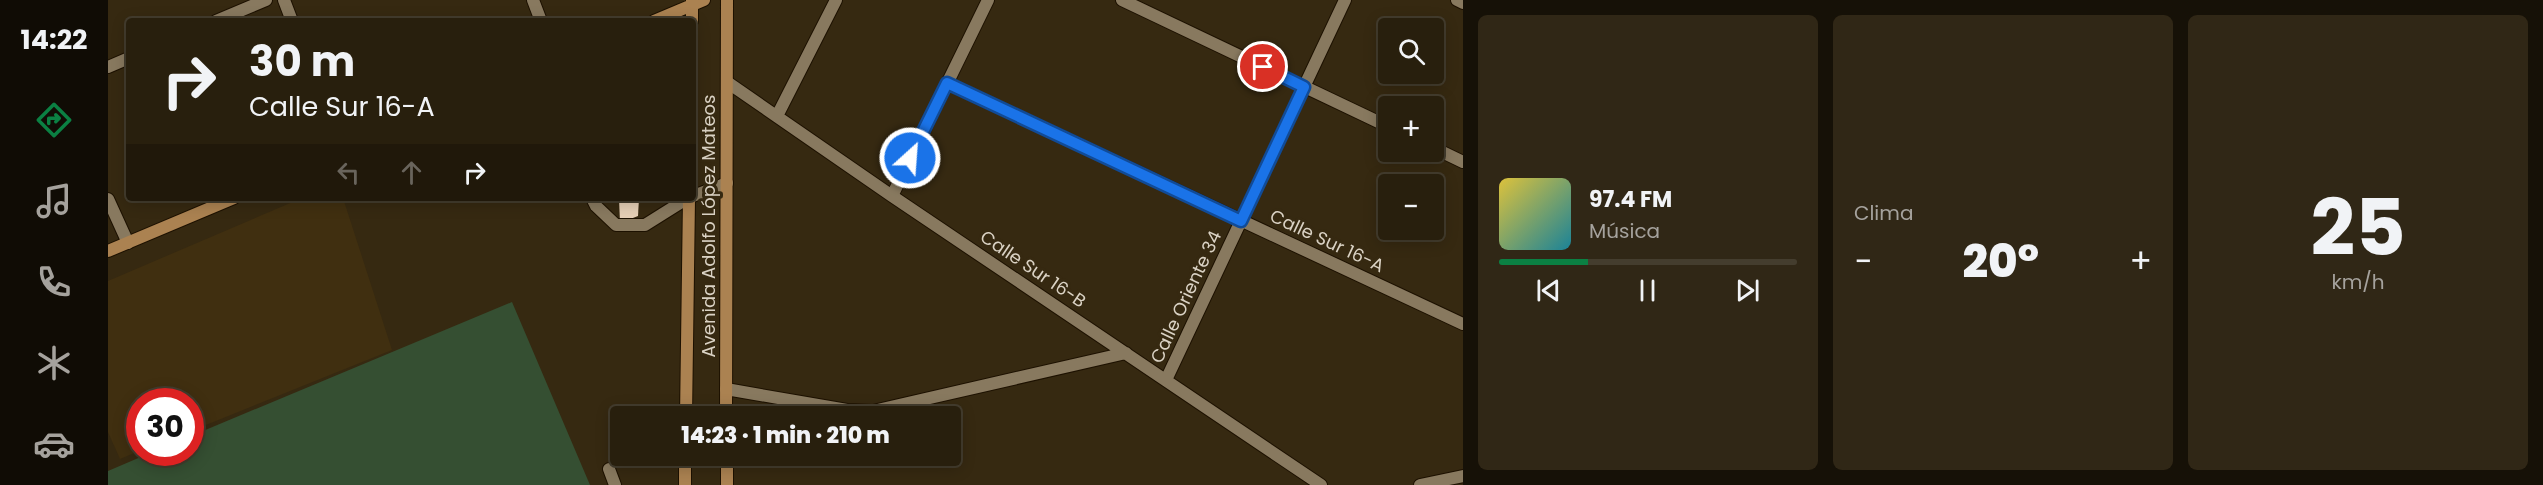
<!DOCTYPE html>
<html lang="es">
<head>
<meta charset="utf-8">
<style>
  :root { --surface:#281f0d; --page:#302716; --text:#f1f3f6; --muted:#a5a29d; --line:#443d2e; --accent:#0b8043 }
  body { margin:0; font-family:Poppins,sans-serif; background:var(--page); color:var(--text); height:100vh; display:flex; flex-direction:column; font-size:22px; white-space:nowrap }
  * { box-sizing:border-box; margin:0 }
  p { font-size:20px; color:var(--muted) }
  .icon { flex:none; width:33px; height:33px; fill:none; stroke:currentColor; stroke-width:2; stroke-linecap:round; stroke-linejoin:round }
  .map { position:relative; flex:1; overflow:hidden }
  .details { display:flex; flex-direction:column; gap:15px; padding:15px; background:#161107; width:1080px }
  .details>* { flex:none }
  .hud { position:absolute; left:18px; top:18px; width:570px; height:183px; border-radius:6px; box-shadow:0 3px 15px #0003,0 0 0 2px var(--line); background:#281f0d; color:var(--text); overflow:hidden }
  .fabs { position:absolute; left:1270px; top:18px; display:grid; gap:12px }
  .fabs a { display:grid; place-items:center; width:66px; height:66px; border-radius:6px; background:var(--surface); box-shadow:0 3px 15px #0003,0 0 0 2px var(--line); font-size:30px }
  .speed { position:absolute; left:18px; top:388px; display:flex; gap:12px; font-size:30px; font-weight:700; text-align:center }
  .speed>* { display:grid; place-content:center; width:78px; height:78px; border-radius:50%; background:var(--surface); box-shadow:0 3px 15px #0003,0 0 0 2px var(--line); line-height:1 }
  .speed .limit { border:9px solid #d22; background:#fff; color:#111 }
  .pin { position:absolute; display:grid; place-items:center; width:51px; height:51px; color:#fff; margin:-26px; border:3px solid #fff; border-radius:50%; box-shadow:0 2px 6px #0007 }
  .me { position:absolute; width:66px; margin:-33px; rotate:26deg; stroke-linejoin:round; filter:drop-shadow(0 0 4px #0008) }
  .turn { display:flex; align-items:center; gap:21px; height:126px; padding:0 24px; font-size:27px }
  .turn .icon { width:78px; height:78px; stroke-width:2.5 }
  .turn b { display:block; font-size:42px; line-height:51px }
  .lanes { display:flex; align-items:center; height:57px; padding:0 24px; background:#0003; justify-content:center; gap:30px; direction:ltr }
  .lanes .off { opacity:.35 }
  .big { font-size:45px; font-weight:800; line-height:1.1 }
  .details .widget { flex:1; display:flex; flex-direction:column; justify-content:center; gap:9px; min-width:0; padding:0 21px; border-radius:9px; background:var(--page) }
  .details .dial { align-items:center; gap:0 }
  .dial b { font-size:78px; line-height:1 }
  .song { display:flex; align-items:center; gap:18px }
  .cover { width:72px; height:72px; border-radius:9px; background:linear-gradient(135deg,hsl(50 70% 55%),hsl(190 70% 35%)) }
  .played { height:6px; border-radius:3px; background:linear-gradient(90deg,var(--accent) 30%,var(--line) 30%) }
  .keys { display:flex; justify-content:space-around; direction:ltr }
  .heat { display:flex; justify-content:space-between; align-items:center; font-size:33px; direction:ltr }
  .details .tiles { flex:1; display:grid; gap:15px; grid-template-columns:repeat(3,1fr) }
  .trip { position:absolute; left:502px; top:406px; width:351px; height:60px; border-radius:6px; background:var(--surface); box-shadow:0 3px 15px #0003,0 0 0 2px var(--line); font-weight:800; line-height:60px; text-align:center }
  main { display:flex; flex:1; min-height:0 }
  .tabs { display:flex; flex-direction:column; width:108px; justify-content:space-around; align-items:center; background:#100c05; color:var(--muted) }
  .tabs .icon { width:42px; height:42px }
  .tabs .selected { color:var(--accent) }
  .tabs b { font-size:27px; color:var(--text) }
  .map>svg:first-child { display:block }
</style>
</head>
<body>
<main>
<nav class="tabs">
<b>14:22</b>
<svg class="icon selected" aria-label="directions" viewBox="0 0 24 24"><path d="M12 3l9 9-9 9-9-9zM9 14v-3h6M13 9l2 2-2 2"/></svg>
<svg class="icon" aria-label="music" viewBox="0 0 24 24"><path d="M9 18V5l10-2v13"/><circle cx="6" cy="18" r="3"/><circle cx="16" cy="16" r="3"/></svg>
<svg class="icon" aria-label="phone" viewBox="0 0 24 24"><path d="M5 4h4l2 5-3 2q2 4 5 5l2-3 5 2v4C11 20 4 13 5 4z"/></svg>
<svg class="icon" aria-label="climate" viewBox="0 0 24 24"><path d="M12 3v18M4 7l16 10M4 17L20 7"/></svg>
<svg class="icon" aria-label="car" viewBox="0 0 24 24"><path d="M5 17H2v-5l4-1 3-4h7l3 4 3 1v5h-3M9 17h6M6 11h13"/><circle cx="7" cy="17" r="2"/><circle cx="17" cy="17" r="2"/></svg>
</nav>
<div class="map">
<svg width="1355" height="485" viewBox="0 0 1355 485">
  <rect width="100%" height="100%" fill="#362911"/>
  <path fill="#402f10" d="M194 198H235L284 350 83 431 82 402H32L31 451 12 459 0 432V281Z"/>
  <path fill="#354f32" d="M404 302 482 485H0V471L42 453H82L83 436Z"/>
  <path fill="#e5cfb6" d="M511 198H531L530 216 512 223Z"/>
  <g fill="none" stroke-linecap="round" stroke-linejoin="round">
    <g stroke="#1d1100" stroke-width="14">
      <path id="lane" d="M585 196 619 183
        M484 198 488 206 508 225H537L580 198
        M501 469 507 485"/>
    </g>
    <g stroke="#1d1100" stroke-width="14">
      <path id="street" d="M176 0 184 21
        M425 0 433 21
        M1014 0 1281 127
        M1349 0 1355 3
        M108 21 158 0
        M0 67 21 58
        M619 82 784 196 1213 485
        M839 83 1355 324
        M669 116 728 0
        M1326 148 1355 162
        M784 196 880 0
        M0 199 20 243
        M1058 380 1237 0
        M618 389 739 410 765 411 1018 353
        M1312 485 1355 476"/>
    </g>
    <g stroke="#1d1100" stroke-width="14">
      <path id="secondary" d="M546 21 596 0
        M584 21V0
        M0 251 126 198
        M578 417 581 198
        M618 417 619 0
        M619 456V485
        M577 485V456"/>
    </g>
    <use href="#lane" stroke="#88795f" stroke-width="12"/>
    <use href="#street" stroke="#88795f" stroke-width="12"/>
    <use href="#secondary" stroke="#ab8251" stroke-width="12"/>
  </g>
  <g fill="none" stroke-linecap="round" stroke-linejoin="round">
    <g stroke="#114b97" stroke-width="15">
      <path id="route" d="M802 158 839 83 1133 221 1196 87 1155 67"/>
    </g>
    <use href="#route" stroke="#1a73e8" stroke-width="10"/>
  </g>
  <g text-anchor="middle" stroke-width="6" stroke-linejoin="round" paint-order="stroke">
    <g font-size="18" fill="#dad2c4" stroke="#362911">
      <text transform="translate(601 226) rotate(-90)" y="6">Avenida Adolfo López Mateos</text>
      <text transform="translate(1219 241) rotate(25)" y="6">Calle Sur 16-A</text>
      <text transform="translate(925 269) rotate(34)" y="6">Calle Sur 16-B</text>
      <text transform="translate(1078 297) rotate(-65)" y="6">Calle Oriente 34</text>
    </g>
  </g>
</svg>
<div class="fabs">
<a><svg class="icon" aria-label="search" viewBox="0 0 24 24"><circle cx="10" cy="10" r="6"/><path d="M15 15l6 6"/></svg></a>
<a>+</a>
<a>−</a>
</div>
<div class="speed"><div class="limit">30</div></div>
<div class="pin" style="left:1155px;top:67px;background:#d93025"><svg class="icon" aria-label="arrive" viewBox="0 0 24 24"><path d="M6 21V4h12l-3 4 3 4H6"/></svg></div>
<svg class="me" style="left:802px;top:158px" viewBox="-20 -20 40 40"><circle r="17" fill="#1a73e8" stroke="#fff" stroke-width="3"/><path d="M0-11L8 9 0 5-8 9z" fill="#fff"/></svg>
<div class="trip">14:23 · 1 min · 210 m</div>
<div class="hud">
<div class="turn"><svg class="icon" aria-label="right" viewBox="0 0 24 24"><path d="M7 20v-9h11M14 6l5 5-5 5"/></svg><div><b>30 m</b>Calle Sur 16-A</div></div>
<div class="lanes"><svg class="icon off" aria-label="left" viewBox="0 0 24 24"><path d="M17 20v-9H6M10 6l-5 5 5 5"/></svg><svg class="icon off" aria-label="ahead" viewBox="0 0 24 24"><path d="M12 20V5M6 11l6-6 6 6"/></svg><svg class="icon" aria-label="right" viewBox="0 0 24 24"><path d="M7 20v-9h11M14 6l5 5-5 5"/></svg></div>
</div>
</div>
<section class="details">
<div class="tiles">
<div class="widget">
<div class="song"><i class="cover"></i><div><b>97.4 FM</b><p>Música</p></div></div>
<div class="played"></div>
<div class="keys"><svg class="icon" aria-label="previous" viewBox="0 0 24 24"><path d="M18 5L8 12l10 7zM5 5v14"/></svg><svg class="icon" aria-label="pause" viewBox="0 0 24 24"><path d="M8 5v14M16 5v14"/></svg><svg class="icon" aria-label="next" viewBox="0 0 24 24"><path d="M6 5l10 7-10 7zM19 5v14"/></svg></div>
</div>
<div class="widget"><p>Clima</p>
<div class="heat"><a>−</a><b class="big">20°</b><a>+</a></div>
</div>
<div class="widget dial"><b>25</b><p>km/h</p></div>
</div>
</section>
</main>
</body>
</html>
